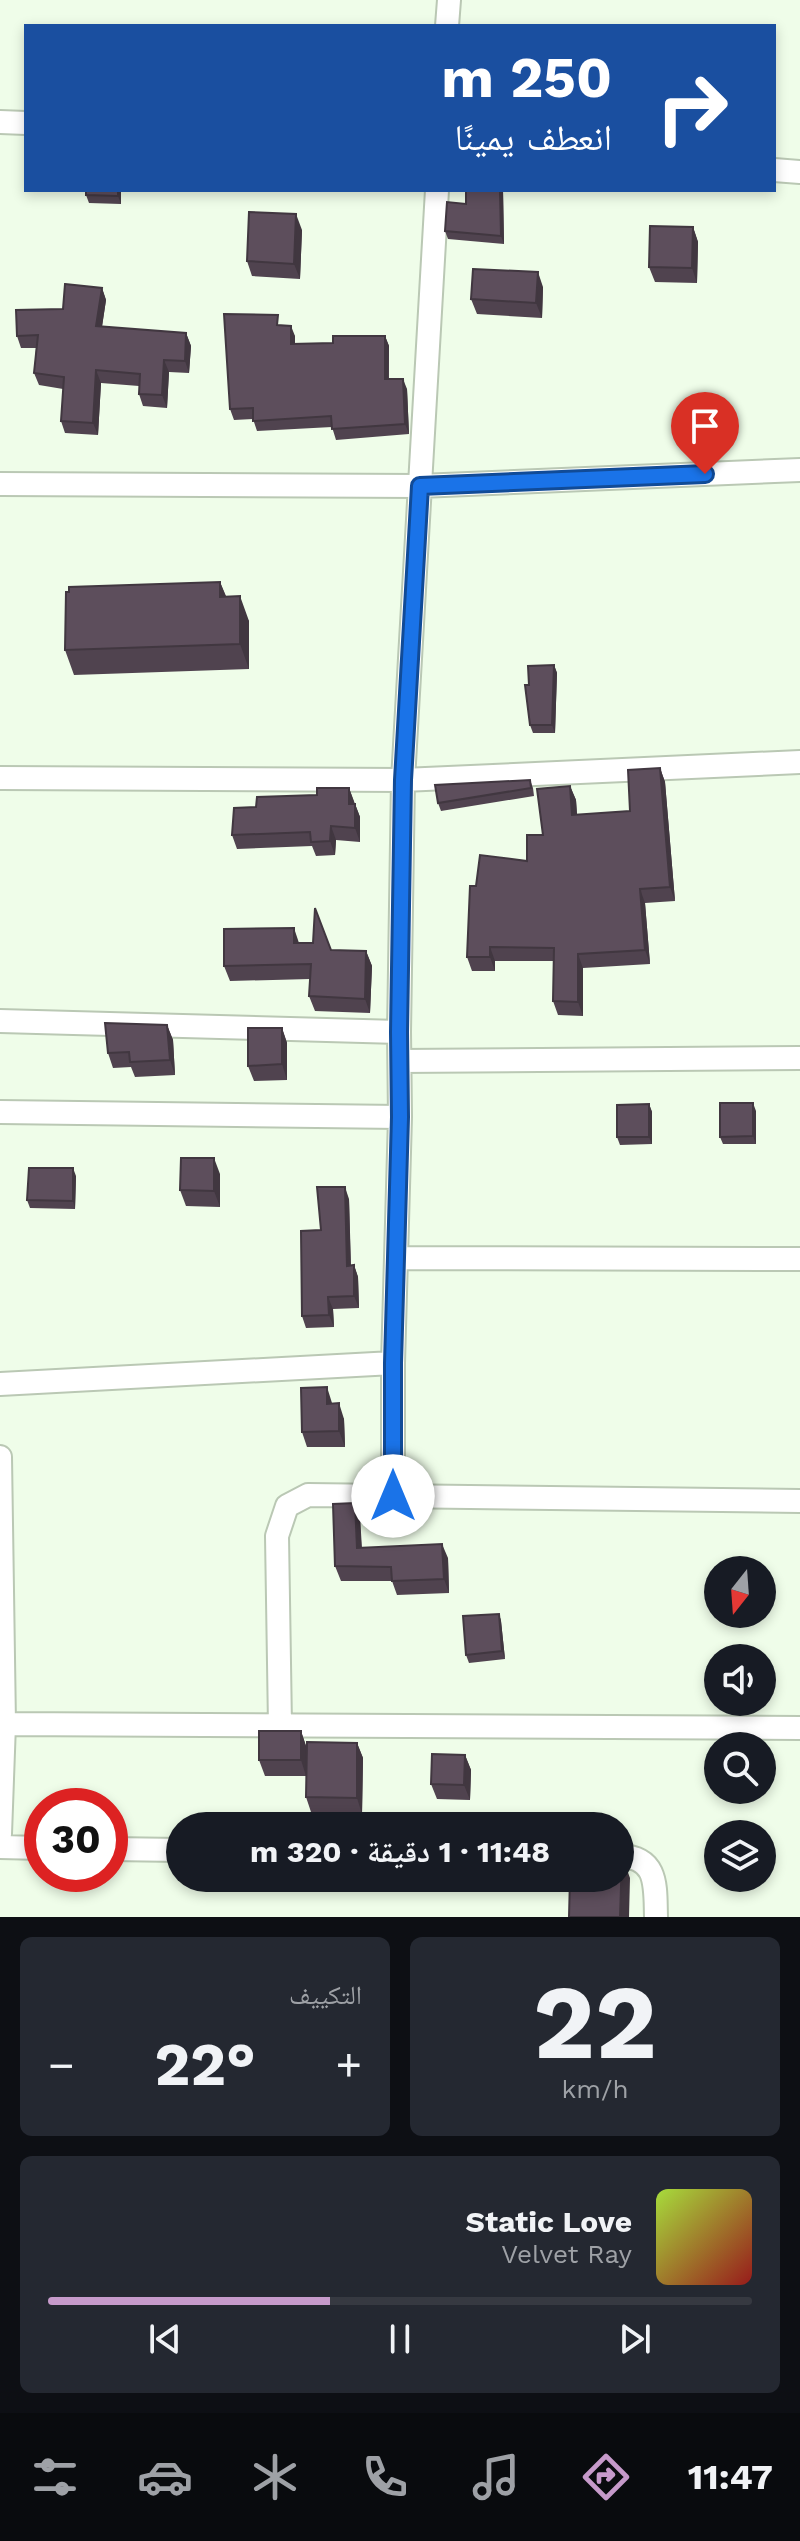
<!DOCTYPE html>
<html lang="ar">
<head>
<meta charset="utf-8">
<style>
  :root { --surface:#171b24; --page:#242831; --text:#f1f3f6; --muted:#9ea1a6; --line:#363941; --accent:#c69aca }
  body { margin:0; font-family:"Work Sans","Noto Naskh Arabic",sans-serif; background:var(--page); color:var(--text); direction:rtl; height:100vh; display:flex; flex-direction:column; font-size:30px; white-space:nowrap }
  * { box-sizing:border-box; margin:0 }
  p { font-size:26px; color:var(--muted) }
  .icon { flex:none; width:44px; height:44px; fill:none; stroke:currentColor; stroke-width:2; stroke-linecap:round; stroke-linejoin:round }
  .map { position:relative; height:1917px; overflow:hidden; direction:ltr }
  .drawer { display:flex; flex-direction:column; gap:20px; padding:20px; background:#0d0f14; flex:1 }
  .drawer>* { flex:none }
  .hud { position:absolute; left:24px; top:24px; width:752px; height:168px; border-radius:0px; box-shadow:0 4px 12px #0003; direction:rtl; background:#1a4fa0; color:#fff; overflow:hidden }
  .needle { width:52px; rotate:197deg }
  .buttons { position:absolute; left:704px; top:1556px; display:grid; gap:16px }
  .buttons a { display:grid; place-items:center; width:72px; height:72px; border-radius:50%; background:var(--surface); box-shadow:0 4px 12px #0003; font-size:40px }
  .speed { position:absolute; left:24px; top:1788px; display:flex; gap:16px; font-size:40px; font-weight:700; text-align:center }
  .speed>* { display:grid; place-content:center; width:104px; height:104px; border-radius:50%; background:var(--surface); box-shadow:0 4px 12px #0003; line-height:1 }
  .speed .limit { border:12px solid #d22; background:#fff; color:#111 }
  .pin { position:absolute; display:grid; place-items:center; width:68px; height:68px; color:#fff; margin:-82px -34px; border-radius:50% 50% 50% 0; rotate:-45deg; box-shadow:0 0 8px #0007 }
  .pin .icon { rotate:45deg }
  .me { position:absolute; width:88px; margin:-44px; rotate:0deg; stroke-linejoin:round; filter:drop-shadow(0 0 6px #0008) }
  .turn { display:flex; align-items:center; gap:28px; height:168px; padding:0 32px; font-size:36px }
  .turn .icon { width:104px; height:104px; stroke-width:2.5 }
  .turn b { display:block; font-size:56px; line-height:68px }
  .big { font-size:60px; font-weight:700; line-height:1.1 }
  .drawer .tile { flex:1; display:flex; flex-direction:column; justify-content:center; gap:12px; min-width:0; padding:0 28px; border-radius:12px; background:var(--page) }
  .drawer .dial { align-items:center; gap:0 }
  .dial b { font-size:104px; line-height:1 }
  .song { display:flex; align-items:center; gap:24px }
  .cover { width:96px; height:96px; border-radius:12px; background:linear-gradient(135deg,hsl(80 70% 55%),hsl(0 70% 35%)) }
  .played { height:8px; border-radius:4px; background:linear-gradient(90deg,var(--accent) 40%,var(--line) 40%) }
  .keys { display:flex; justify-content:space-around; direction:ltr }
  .heat { display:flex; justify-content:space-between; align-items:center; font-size:44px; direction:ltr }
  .drawer .tiles { flex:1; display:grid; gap:20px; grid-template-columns:1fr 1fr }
  .tile:last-child { grid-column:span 2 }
  .trip { position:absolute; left:166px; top:1812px; width:468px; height:80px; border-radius:40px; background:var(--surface); box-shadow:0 4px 12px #0003; font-weight:700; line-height:80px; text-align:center; direction:rtl }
  .menu { display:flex; height:128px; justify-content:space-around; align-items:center; background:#090b0e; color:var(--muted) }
  .menu .icon { width:56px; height:56px }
  .menu .active { color:var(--accent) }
  .menu b { font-size:36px; color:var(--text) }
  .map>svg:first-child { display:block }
</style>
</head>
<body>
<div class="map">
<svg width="800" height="1917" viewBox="0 0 800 1917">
  <rect width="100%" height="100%" fill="#effde9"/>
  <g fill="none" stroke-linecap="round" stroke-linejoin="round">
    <g stroke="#bac8b4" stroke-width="26">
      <path id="minor" d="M447 26 449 0
        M0 122 26 123
        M774 170 800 172
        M0 484 420 486 800 470
        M0 778 403 780 800 762
        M0 1021 399 1032
        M400 1061 800 1058
        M0 1112 400 1117
        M397 1258 800 1259
        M0 1384 393 1363
        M0 1457 4 1724 0 1834
        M393 1496V1363L400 1117 399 1032 403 780 437 190
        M4 1724 800 1728
        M280 1726 277 1536 287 1506 308 1495 800 1501
        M0 1847 42 1848
        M110 1849 180 1850
        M620 1856C659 1857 655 1888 656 1917"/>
    </g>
    <use href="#minor" stroke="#fff" stroke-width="22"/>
  </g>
  <path fill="#50434f" d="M121 190V204L89 203 86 195Z
    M503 190 504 244 448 239 445 231 466 204Z
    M693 227 698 242 697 283 655 282 649 267Z
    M302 230 300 279 252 276 247 261Z
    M543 287 542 318 477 314 471 299Z
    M102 288 106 300 102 327 186 333 191 346 189 373 169 372 167 408 143 406 139 394V386L101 383 98 435 65 433 61 421 63 389 39 385 34 373 36 348H21L17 336Z
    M281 325 295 336V344L333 343 385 336 389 346V379L407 389 409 434 336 440 332 427 257 431 253 419 234 420 230 409Z
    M220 582 226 596 249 621V669L74 675 65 650Z
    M554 665 557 673 555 733H533L530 725 529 685Z
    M660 768 665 782 675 901 645 903 650 964 583 968V1016L558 1015 553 1001 554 961H495V971H472L467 957 476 886 527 861 570 786 576 800 577 815 630 811Z
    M530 780 533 788 534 796 441 811 438 803Z
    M349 788 360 817V842L336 840 335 855 316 856 312 846 237 849 232 835 256 807Z
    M299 943 331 950 366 951 372 966 370 1013 315 1011 309 996 310 979 230 981 224 966Z
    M167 1025 173 1040 175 1075 135 1077 131 1067 113 1068 108 1053Z
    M282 1028 287 1043V1080L254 1081 248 1066Z
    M649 1104 652 1112V1144L620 1145 617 1137Z
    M756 1111V1144H723L720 1137Z
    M220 1174V1207L186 1206 180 1190Z
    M76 1176 75 1209 30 1208 27 1200Z
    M349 1199 351 1265H354L358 1277 359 1308 333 1309 334 1327 306 1328 302 1316 321 1230Z
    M332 1404 344 1419 345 1447H307L302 1432Z
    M355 1503 360 1517 362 1548 448 1558 449 1593 397 1595 392 1581H341L335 1566Z
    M499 1614 501 1621 505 1659 469 1663 466 1655Z
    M301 1731 306 1746 357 1743 363 1758 362 1814 311 1812 306 1797V1776H265L259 1760Z
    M465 1755 471 1770 470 1800 437 1799 431 1784Z"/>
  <path fill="#413740" d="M118 190H121V204L118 196Z
    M500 190H503L504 244 501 236Z
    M296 214 302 230 300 279 294 264Z
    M693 227 698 242 697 283 692 268Z
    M538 272 543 287 542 318 536 303Z
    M102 288 106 300 100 339 96 326Z
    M291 326 295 336V354L291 344Z
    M186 333 191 346 189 373 185 361Z
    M385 336 389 346 388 389 385 379Z
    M164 360 169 372 167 408 162 395Z
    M96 370 101 383 98 435 93 423Z
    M403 379 407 389 409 434 405 424Z
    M220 582 230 607 220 597Z
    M240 596 249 621V669L240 644Z
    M554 665 557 673 555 733 552 725Z
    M660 768 665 782 675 901 670 887Z
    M570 786 576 800 578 829 572 815Z
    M349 788 354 802V818L349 804Z
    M355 804 360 817V842L355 828Z
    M331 826 336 840 335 855 330 841Z
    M640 889 645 903 650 964 645 950Z
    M294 928 299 943H294Z
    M490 947 495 961V971L490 957Z
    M366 951 372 966 370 1013 365 999Z
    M578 954 583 968V1016L578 1002Z
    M167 1025 173 1040 175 1075 170 1060Z
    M282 1028 287 1043V1080L282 1064Z
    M753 1103 756 1111V1144L753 1136Z
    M649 1104 652 1112V1144L649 1137Z
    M214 1158 220 1174V1207L214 1191Z
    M73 1168 76 1176 75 1209 73 1201Z
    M345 1187 349 1199 351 1277 347 1266Z
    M354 1265 358 1277 359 1308 354 1296Z
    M328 1297 333 1309 334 1327 329 1315Z
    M327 1387 332 1403 333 1419 327 1404Z
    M339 1403 344 1419 345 1447 339 1431Z
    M355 1503 360 1517 362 1562 357 1548Z
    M442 1544 448 1558 449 1593 444 1579Z
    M499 1614 501 1621 505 1659 502 1651Z
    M301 1731 306 1746V1776L301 1760Z
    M357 1743 363 1758 362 1814 357 1798Z
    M465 1755 471 1770 470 1800 464 1785Z
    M622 1856 630 1878 629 1917H620Z"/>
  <path fill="#5d4e5c" stroke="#413740" stroke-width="2" d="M86 190H118V196L86 195Z
    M466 190H500L501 236 445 231 447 202 466 204Z
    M249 212 296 214 294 264 247 261Z
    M650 226 693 227 692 268 649 267Z
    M473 269 538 272 536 303 471 299Z
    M65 284 102 288 96 326 186 333 185 361 164 360 162 395 139 394 140 374 96 370 93 423 61 421 64 377 34 373 38 335 17 336 16 310 63 309Z
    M224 314 278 315 277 325 291 326V344L333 343V336H385V379H403L405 424 332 429 331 416 253 421V408L230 409Z
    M220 582V597L240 596V644L65 650 66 592H69V587Z
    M554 665 552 725H530L525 685H529L528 666Z
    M660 768 670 887 640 889 645 950 578 954V1002L553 1001 554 948 490 947V957H467L470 886H476L480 855 527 861V835H543L537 789 570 786 572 815 630 811 628 770Z
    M530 780 531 788 438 803 435 785Z
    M317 788H349V804H355V828L331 826 330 841 311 842 310 832 232 835 234 808 256 807 257 797 317 795Z
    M315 908 331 950 366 951 365 999 309 996 311 964 224 966V929L294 928V943H313Z
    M105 1023 167 1025 170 1060 130 1062 129 1052 108 1053Z
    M248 1028H282V1064L248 1066Z
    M720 1103H753V1136L720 1137Z
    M649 1104V1137H617V1105Z
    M181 1158H214V1191L180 1190Z
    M29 1168H73V1201L27 1200Z
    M317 1187H345L347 1266 354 1265V1296L328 1297 329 1315 302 1316 301 1231 321 1230Z
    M327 1387V1404L339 1403V1431L302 1432 301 1388Z
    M355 1503 357 1548 442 1544 444 1579 392 1581 391 1567 335 1566 333 1504Z
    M499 1614 502 1651 466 1655 463 1616Z
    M259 1731H301V1760H259Z
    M307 1742 357 1743V1798L306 1797Z
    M432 1754 465 1755 464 1785 431 1784Z
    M620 1856H622L620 1917H569L570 1878H620Z"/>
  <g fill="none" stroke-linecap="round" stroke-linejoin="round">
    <g stroke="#114b97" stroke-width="20">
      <path id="route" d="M393 1496V1363L400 1117 399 1032 403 780 420 486 705 474"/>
    </g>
    <use href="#route" stroke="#1a73e8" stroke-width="14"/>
  </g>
</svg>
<div class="buttons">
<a><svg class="needle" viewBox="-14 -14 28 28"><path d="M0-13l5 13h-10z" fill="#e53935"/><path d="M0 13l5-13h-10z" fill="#9ea1a6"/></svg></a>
<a><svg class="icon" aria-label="sound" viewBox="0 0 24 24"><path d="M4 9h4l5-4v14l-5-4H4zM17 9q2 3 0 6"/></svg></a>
<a><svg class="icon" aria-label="search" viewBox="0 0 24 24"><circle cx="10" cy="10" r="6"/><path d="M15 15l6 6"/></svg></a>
<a><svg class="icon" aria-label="layers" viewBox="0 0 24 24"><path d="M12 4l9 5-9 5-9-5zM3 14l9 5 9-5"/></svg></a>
</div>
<div class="speed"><div class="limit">30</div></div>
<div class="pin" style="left:705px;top:474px;background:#d93025"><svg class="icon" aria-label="arrive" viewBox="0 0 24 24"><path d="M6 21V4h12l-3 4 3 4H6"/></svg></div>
<svg class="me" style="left:393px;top:1496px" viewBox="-20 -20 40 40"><circle r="19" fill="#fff"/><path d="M0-13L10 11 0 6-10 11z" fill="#1a73e8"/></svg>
<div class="trip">11:48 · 1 دقيقة · 320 m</div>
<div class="hud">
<div class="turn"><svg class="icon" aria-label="right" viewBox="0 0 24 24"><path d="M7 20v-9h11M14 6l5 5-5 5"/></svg><div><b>250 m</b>انعطف يمينًا</div></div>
</div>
</div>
<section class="drawer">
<div class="tiles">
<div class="tile dial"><b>22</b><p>km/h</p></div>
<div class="tile"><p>التكييف</p>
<div class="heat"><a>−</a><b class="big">22°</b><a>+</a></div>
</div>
<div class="tile">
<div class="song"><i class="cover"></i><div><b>Static Love</b><p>Velvet Ray</p></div></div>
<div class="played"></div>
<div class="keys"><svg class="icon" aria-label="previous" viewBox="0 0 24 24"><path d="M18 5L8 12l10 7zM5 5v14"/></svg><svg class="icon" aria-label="pause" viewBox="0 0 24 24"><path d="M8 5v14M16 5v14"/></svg><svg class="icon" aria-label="next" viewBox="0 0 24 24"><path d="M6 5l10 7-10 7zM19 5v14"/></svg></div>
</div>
</div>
</section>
<nav class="menu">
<b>11:47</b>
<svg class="icon active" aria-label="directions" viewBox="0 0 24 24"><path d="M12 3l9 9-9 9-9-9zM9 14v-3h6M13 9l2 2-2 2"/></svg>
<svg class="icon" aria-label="music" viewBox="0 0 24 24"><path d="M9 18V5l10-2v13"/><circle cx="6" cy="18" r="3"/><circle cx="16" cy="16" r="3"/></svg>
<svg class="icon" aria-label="phone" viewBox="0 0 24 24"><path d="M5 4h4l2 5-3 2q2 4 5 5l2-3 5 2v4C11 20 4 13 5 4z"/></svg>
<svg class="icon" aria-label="climate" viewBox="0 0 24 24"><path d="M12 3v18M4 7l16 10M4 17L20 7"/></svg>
<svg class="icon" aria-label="car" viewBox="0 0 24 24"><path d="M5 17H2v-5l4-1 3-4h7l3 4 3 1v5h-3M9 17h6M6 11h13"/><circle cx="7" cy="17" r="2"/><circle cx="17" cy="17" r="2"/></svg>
<svg class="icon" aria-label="filters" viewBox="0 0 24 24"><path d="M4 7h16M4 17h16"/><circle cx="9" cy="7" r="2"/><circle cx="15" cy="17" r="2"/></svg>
</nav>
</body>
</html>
